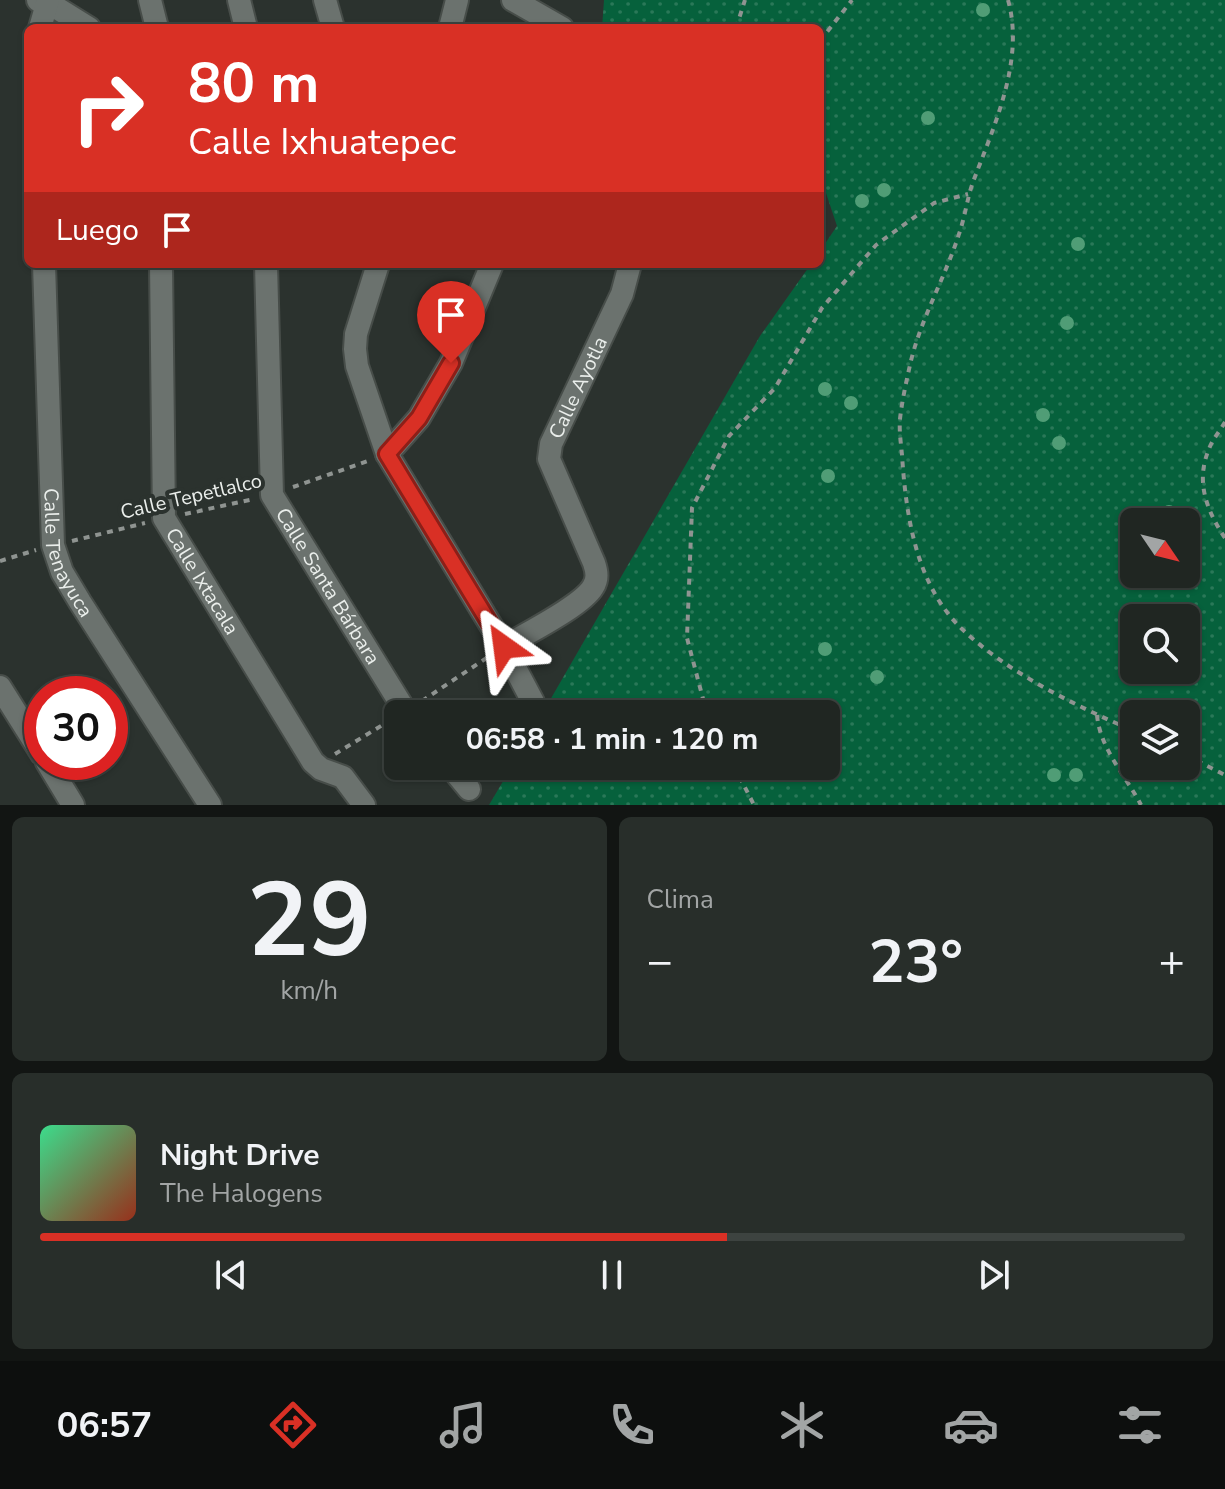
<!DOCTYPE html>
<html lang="es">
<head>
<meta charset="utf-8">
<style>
  :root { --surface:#202622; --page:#282e2a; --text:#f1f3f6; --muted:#a2a5a5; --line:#3d4340; --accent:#d93025 }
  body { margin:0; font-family:"Nunito Sans",sans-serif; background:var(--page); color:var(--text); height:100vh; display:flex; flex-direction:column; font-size:30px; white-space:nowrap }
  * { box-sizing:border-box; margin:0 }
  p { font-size:26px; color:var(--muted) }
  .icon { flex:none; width:44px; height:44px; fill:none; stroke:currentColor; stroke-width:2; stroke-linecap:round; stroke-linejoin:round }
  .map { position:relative; height:805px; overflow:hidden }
  .panel { display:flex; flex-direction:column; gap:12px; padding:12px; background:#121513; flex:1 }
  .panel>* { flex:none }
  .banner { position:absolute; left:24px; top:24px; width:800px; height:244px; border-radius:12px; box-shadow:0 2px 6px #0004,0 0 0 2px var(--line); background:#d93025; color:#fff; overflow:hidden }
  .needle { width:52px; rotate:125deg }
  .controls { position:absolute; left:1120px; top:508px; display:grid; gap:16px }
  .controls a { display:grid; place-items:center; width:80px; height:80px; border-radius:12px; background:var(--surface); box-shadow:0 2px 6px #0004,0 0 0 2px var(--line); font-size:40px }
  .speed { position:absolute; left:24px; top:676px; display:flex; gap:16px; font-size:40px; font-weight:700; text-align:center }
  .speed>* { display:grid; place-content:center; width:104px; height:104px; border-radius:50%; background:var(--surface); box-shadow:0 2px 6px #0004,0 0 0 2px var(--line); line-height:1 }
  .speed .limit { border:12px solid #d22; background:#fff; color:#111 }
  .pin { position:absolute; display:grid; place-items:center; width:68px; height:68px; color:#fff; margin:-82px -34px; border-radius:50% 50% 50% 0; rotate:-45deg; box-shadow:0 0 8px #0007 }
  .pin .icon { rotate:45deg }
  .me { position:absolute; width:88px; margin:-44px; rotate:329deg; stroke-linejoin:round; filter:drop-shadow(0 0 6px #0008) }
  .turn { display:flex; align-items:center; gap:28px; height:168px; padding:0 32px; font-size:36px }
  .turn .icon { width:104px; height:104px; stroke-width:2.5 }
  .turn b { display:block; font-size:56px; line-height:68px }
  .then { display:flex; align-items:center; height:76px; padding:0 32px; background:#0003; gap:16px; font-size:30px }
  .big { font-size:60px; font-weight:700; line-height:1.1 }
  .panel .tile { flex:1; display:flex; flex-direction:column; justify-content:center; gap:12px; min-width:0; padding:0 28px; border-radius:12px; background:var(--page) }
  .panel .dial { align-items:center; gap:0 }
  .dial b { font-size:104px; line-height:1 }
  .song { display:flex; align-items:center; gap:24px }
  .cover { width:96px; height:96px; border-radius:12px; background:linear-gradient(135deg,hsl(150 70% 55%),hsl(10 70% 35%)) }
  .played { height:8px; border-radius:4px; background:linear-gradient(90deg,var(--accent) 60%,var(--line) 60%) }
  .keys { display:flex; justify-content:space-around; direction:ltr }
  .heat { display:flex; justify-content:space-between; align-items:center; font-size:44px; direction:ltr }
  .panel .tiles { flex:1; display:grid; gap:12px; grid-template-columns:1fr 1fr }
  .tile:last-child { grid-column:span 2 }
  .trip { position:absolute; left:384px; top:700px; width:456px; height:80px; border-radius:12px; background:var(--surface); box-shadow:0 2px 6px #0004,0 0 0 2px var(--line); font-weight:700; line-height:80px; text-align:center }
  .dock { display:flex; height:128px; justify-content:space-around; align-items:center; background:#0d0f0e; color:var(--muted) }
  .dock .icon { width:56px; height:56px }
  .dock .current { color:var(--accent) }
  .dock b { font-size:36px; color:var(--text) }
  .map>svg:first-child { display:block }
</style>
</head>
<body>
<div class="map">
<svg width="1225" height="805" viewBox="0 0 1225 805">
  <defs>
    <pattern id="grass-dots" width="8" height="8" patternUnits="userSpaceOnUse" patternTransform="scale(2)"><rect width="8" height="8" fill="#06613c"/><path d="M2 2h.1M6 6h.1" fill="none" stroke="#2a7858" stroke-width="1.8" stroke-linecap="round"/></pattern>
  </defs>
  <rect width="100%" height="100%" fill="#2b322e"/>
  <path fill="url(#grass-dots)" fill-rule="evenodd" d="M604 0H1225V805H489L512 766H826V714H542L760 336 811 264H820V251L837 226 820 175V28H602ZM1134 522H1186V574H1134ZM1134 618H1186V670H1134ZM1134 714H1186V766H1134Z"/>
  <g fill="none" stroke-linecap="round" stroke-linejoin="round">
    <g stroke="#474d49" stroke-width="26">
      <g id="minor">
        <path d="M38 0 47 2 89 28"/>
        <path d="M150 0 157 28"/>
        <path d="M239 0 246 28"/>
        <path d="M325 0 333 28"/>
        <path d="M513 0 562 28"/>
        <path d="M40 28 48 0"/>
        <path d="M450 28 457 0"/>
        <path id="s1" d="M44 264 53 545 62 572 80 602 210 805"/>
        <path id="s2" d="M161 264 164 518 313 762 321 769 343 777 364 805"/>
        <path id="s3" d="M266 264 272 495 407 714"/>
        <path d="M378 264 356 334 355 349 357 366 387 454 504 647 533 702"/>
        <path d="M387 454 419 418 451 363 492 264"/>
        <path id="s4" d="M504 647C525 634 582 606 593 587 598 579 597 572 594 563L549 459 551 444 622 294 630 264"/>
        <path d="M0 687 42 754"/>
        <path d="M47 762 73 805"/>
        <path d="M450 766 469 789"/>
      </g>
    </g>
    <path stroke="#8f9491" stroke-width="4" stroke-dasharray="6 6" stroke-linecap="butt" d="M1008 0C1025 60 994 126 973 182 967 199 965 217 959 234 945 278 920 320 910 365 906 383 902 401 900 419 899 431 901 444 902 455 906 516 916 585 962 629 1008 673 1076 706 1134 731
      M736 28 745 0
      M820 41 852 0
      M1225 422C1220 431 1212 440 1209 449 1195 482 1207 511 1225 538
      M293 487 368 461
      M185 514 254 499
      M72 541 145 523
      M0 561 36 550
      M422 701 488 657
      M707 714 687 638 692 508 729 436 775 388 822 308 876 245 934 203 968 194
      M1097 715C1100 749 1126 776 1141 805
      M335 754 389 721
      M1186 755 1225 775
      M734 766 754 805"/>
    <use href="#minor" stroke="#6b726e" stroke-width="22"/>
  </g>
  <g fill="#509d76">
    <circle cx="983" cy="10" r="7"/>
    <circle cx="928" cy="118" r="7"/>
    <circle cx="884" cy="190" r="7"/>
    <circle cx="862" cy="201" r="7"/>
    <circle cx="1078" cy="244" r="7"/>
    <circle cx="1067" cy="323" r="7"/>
    <circle cx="825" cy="389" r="7"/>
    <circle cx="851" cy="403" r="7"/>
    <circle cx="1043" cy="415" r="7"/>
    <circle cx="1059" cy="443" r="7"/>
    <circle cx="828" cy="476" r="7"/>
    <circle cx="1169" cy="512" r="7"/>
    <circle cx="825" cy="649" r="7"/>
    <circle cx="877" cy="677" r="7"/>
    <circle cx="1054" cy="775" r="7"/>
    <circle cx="1076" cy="775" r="7"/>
  </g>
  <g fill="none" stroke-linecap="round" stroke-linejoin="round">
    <g stroke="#8d1f18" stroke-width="20">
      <path id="route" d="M451 363 419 418 387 454 504 647"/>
    </g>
    <use href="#route" stroke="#d93025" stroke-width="14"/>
  </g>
  <g text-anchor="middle" stroke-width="8" stroke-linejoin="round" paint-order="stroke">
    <g font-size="20" fill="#eaeeeb" stroke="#2b322e">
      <text dy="7" stroke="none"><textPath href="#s4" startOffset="324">Calle Ayotla</textPath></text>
      <text transform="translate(191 496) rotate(-13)" y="7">Calle Tepetlalco</text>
      <text dy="7" stroke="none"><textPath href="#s1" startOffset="292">Calle Tenayuca</textPath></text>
      <text dy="7" stroke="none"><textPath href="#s2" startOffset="328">Calle Ixtacala</textPath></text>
      <text dy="7" stroke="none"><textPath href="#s3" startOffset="338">Calle Santa Bárbara</textPath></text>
    </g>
  </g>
</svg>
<div class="controls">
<a><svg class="needle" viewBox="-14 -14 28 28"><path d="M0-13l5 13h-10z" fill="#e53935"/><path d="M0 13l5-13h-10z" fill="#a2a5a5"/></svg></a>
<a><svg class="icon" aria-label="search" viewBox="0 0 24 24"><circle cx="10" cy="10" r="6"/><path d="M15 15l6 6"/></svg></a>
<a><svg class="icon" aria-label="layers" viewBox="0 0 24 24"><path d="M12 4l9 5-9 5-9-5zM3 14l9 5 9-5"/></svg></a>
</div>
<div class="speed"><div class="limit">30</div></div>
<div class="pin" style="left:451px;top:363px;background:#d93025"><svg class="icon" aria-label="arrive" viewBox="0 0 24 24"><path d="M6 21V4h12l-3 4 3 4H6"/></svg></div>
<svg class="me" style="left:504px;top:647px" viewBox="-20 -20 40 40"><path d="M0-17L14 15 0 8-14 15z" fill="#d93025" stroke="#fff" stroke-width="4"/></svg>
<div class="trip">06:58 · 1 min · 120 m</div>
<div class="banner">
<div class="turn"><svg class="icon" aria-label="right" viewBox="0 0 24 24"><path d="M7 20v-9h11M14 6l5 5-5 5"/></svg><div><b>80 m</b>Calle Ixhuatepec</div></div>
<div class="then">Luego<svg class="icon" aria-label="arrive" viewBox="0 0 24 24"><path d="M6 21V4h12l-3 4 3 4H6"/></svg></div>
</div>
</div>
<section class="panel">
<div class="tiles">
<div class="tile dial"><b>29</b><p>km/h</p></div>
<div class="tile"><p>Clima</p>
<div class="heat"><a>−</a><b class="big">23°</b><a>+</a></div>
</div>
<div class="tile">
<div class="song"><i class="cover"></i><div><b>Night Drive</b><p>The Halogens</p></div></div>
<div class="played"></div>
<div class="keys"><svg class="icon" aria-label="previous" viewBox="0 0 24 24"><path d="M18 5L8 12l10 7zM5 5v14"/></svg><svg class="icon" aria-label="pause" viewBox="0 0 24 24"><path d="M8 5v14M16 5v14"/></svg><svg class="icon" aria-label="next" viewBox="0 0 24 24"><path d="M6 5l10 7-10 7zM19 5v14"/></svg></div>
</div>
</div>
</section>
<nav class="dock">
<b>06:57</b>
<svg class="icon current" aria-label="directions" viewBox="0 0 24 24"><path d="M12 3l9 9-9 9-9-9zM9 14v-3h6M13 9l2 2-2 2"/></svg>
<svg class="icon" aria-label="music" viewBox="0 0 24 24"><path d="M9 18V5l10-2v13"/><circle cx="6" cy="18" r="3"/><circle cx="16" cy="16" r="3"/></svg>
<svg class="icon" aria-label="phone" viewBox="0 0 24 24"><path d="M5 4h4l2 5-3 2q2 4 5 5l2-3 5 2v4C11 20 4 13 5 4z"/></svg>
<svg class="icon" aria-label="climate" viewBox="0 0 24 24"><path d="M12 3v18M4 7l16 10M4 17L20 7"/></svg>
<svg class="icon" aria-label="car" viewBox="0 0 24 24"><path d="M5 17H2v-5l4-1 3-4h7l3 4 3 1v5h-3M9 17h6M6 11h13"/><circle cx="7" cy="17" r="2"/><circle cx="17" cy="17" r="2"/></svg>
<svg class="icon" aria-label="filters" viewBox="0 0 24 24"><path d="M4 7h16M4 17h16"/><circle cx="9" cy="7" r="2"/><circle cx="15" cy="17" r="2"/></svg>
</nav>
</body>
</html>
